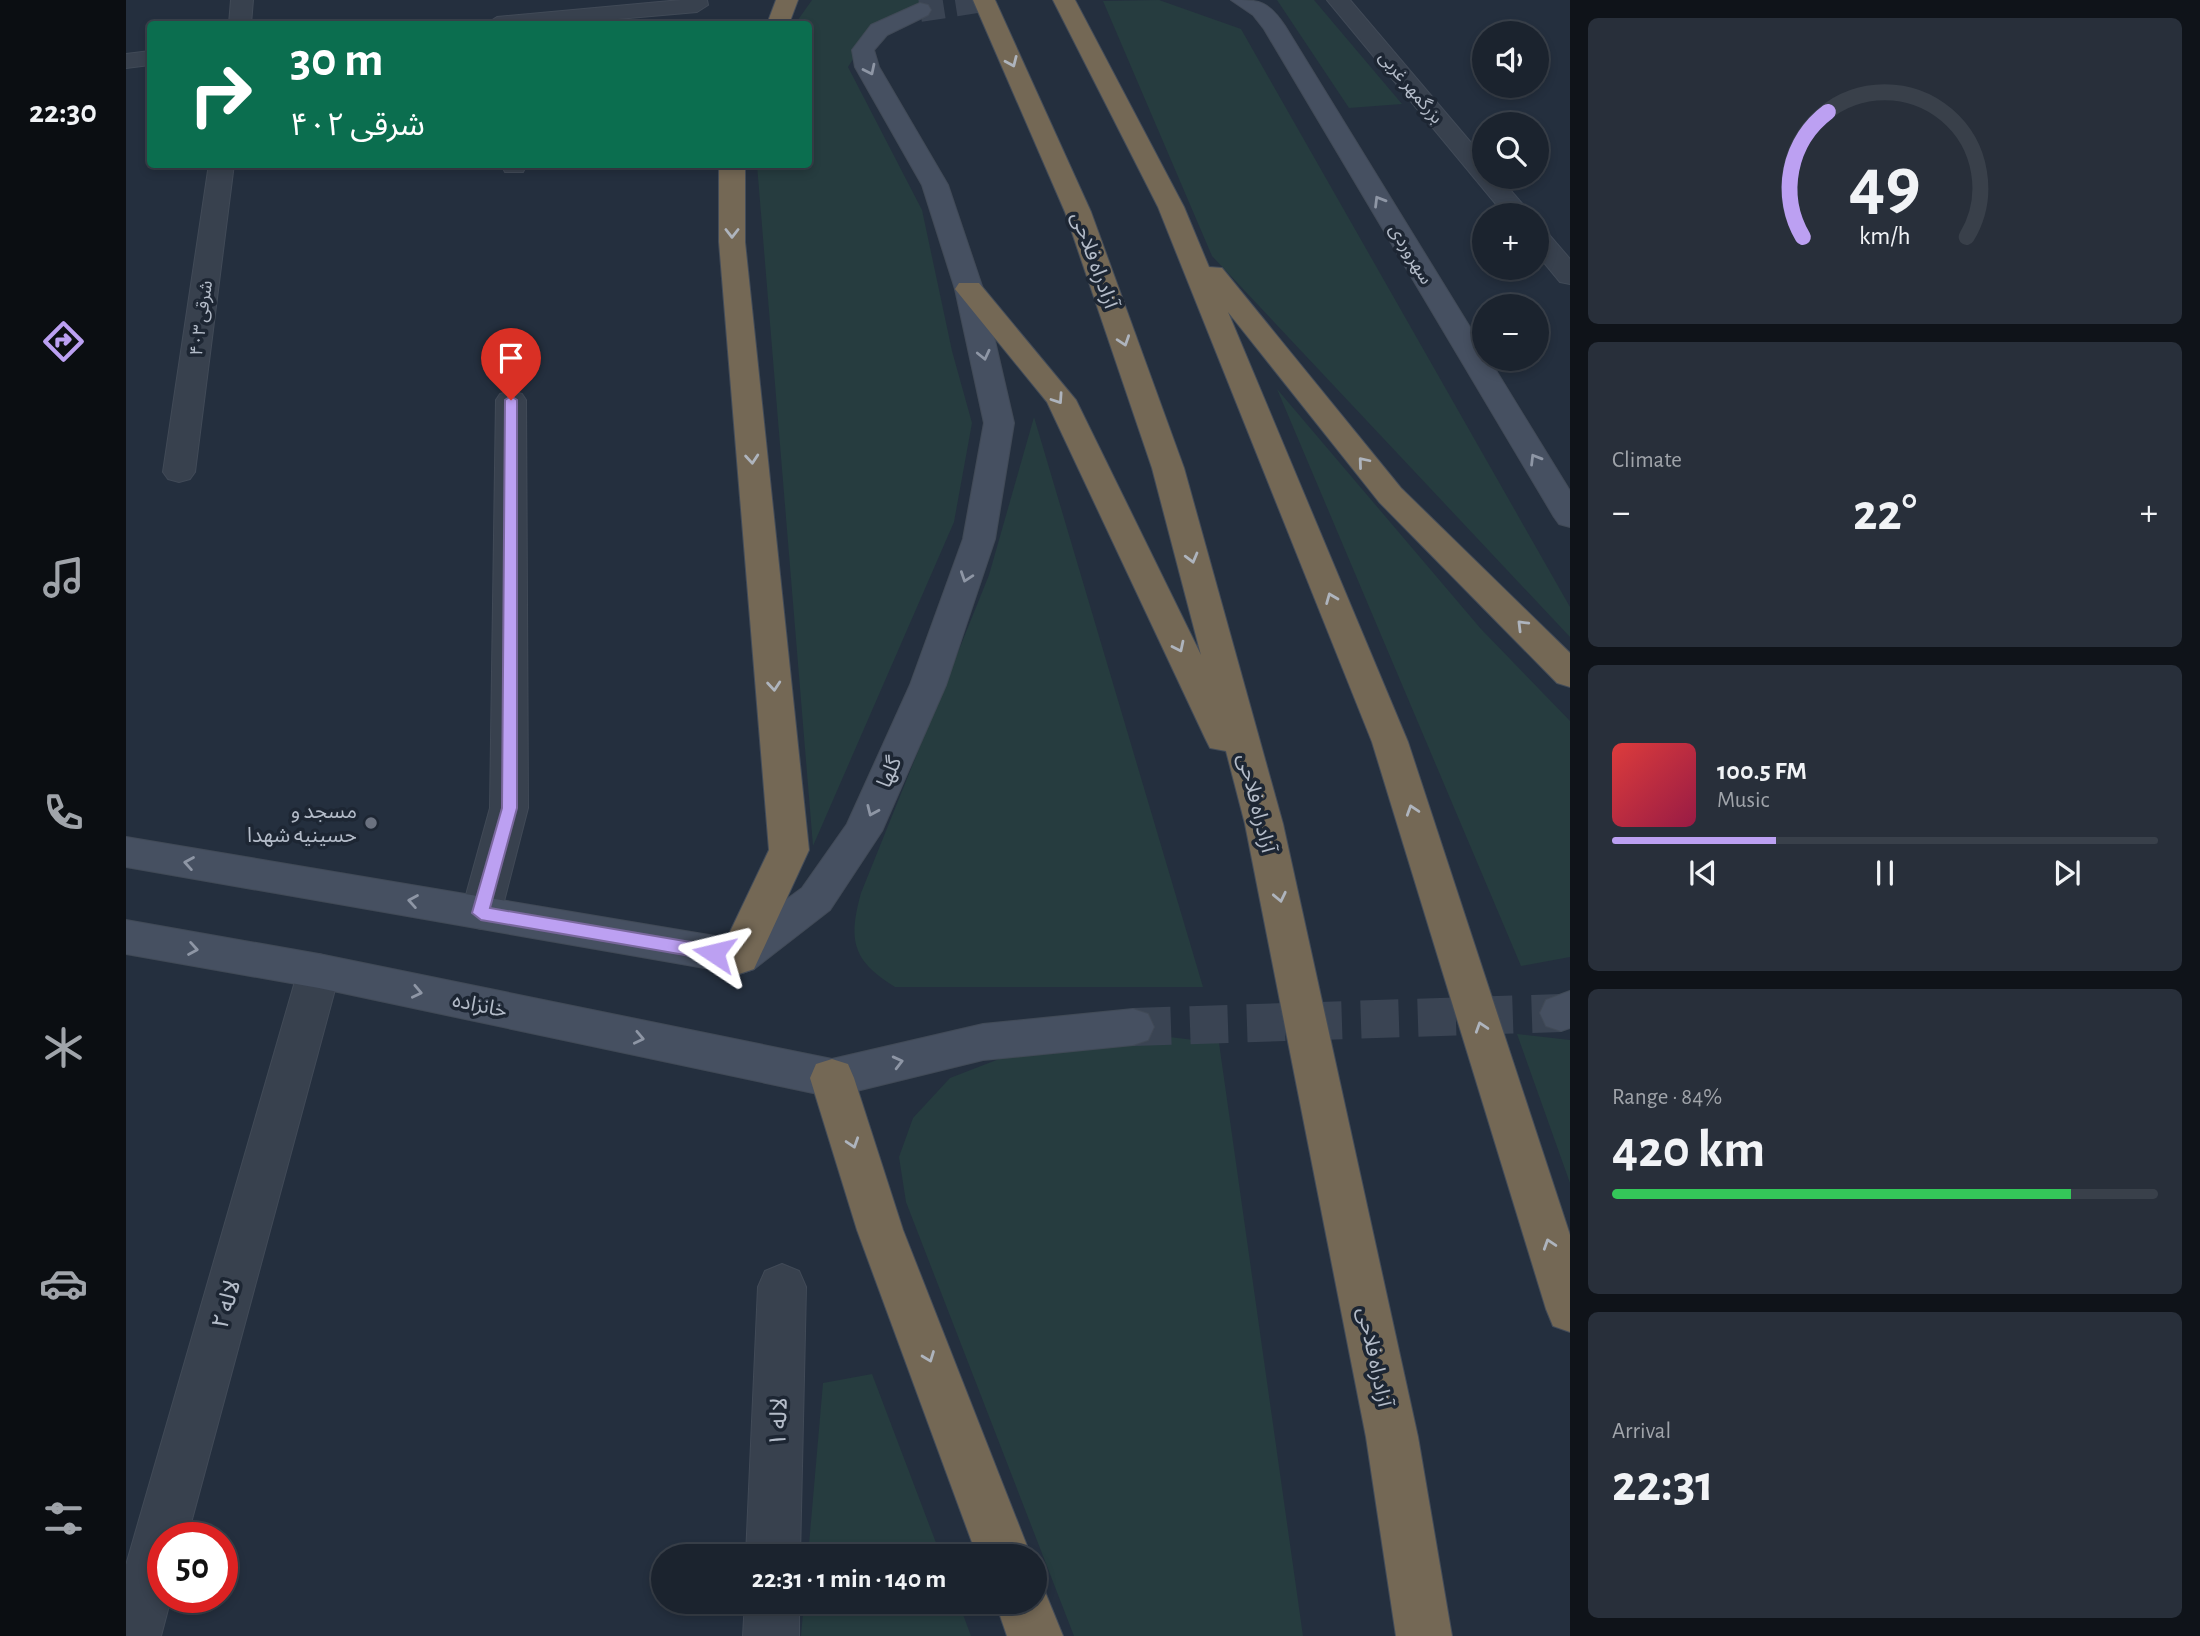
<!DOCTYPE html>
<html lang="en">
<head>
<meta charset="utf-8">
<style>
  :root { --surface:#1b232e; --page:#282f3a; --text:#f1f3f6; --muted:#a0a4aa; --line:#39404a; --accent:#bca0f2 }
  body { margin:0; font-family:"Alegreya Sans","Noto Sans Arabic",sans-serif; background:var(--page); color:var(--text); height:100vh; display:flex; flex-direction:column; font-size:26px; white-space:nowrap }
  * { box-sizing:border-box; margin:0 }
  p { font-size:23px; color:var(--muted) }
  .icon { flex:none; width:38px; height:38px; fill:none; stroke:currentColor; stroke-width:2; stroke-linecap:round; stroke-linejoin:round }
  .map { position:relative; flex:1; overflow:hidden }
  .side { display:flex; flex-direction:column; gap:18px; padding:18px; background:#0f1319; width:630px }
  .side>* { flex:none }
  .top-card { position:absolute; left:21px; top:21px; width:665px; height:147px; border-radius:7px; box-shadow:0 4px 10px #0003,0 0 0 2px var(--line); background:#0b6e4f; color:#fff; overflow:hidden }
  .fabs { position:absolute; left:1346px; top:21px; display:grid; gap:14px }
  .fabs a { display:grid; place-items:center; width:77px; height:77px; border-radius:50%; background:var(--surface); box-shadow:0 4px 10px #0003,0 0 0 2px var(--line); font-size:35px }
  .speed { position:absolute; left:21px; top:1522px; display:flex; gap:14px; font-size:35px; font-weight:700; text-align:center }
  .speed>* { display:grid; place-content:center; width:91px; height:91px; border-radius:50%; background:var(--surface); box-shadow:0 4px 10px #0003,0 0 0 2px var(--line); line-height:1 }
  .speed .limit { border:10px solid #d22; background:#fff; color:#111 }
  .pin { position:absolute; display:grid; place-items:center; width:60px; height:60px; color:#fff; margin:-72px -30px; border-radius:50% 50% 50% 0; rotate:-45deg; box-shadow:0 0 7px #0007 }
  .pin .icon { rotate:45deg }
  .me { position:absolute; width:77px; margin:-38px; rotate:280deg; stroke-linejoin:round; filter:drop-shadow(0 0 5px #0008) }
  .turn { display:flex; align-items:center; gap:24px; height:147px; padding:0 28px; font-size:32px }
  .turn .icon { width:91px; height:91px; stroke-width:2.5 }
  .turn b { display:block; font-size:49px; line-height:60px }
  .big { font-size:52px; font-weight:700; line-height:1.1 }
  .side .tile { flex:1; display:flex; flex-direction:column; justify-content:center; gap:10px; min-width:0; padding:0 24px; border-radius:10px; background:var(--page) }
  .side .dial { align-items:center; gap:0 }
  .dial svg { height:182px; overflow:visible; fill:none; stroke:var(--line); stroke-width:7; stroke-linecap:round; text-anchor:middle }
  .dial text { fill:var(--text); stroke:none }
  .song { display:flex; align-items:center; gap:21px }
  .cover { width:84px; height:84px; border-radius:10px; background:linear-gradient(135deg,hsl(0 70% 55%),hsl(340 70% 35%)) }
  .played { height:7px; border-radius:4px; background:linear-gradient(90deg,var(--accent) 30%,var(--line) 30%) }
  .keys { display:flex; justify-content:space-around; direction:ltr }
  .heat { display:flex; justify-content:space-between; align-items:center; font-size:38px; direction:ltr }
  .charge { height:10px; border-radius:5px; background:linear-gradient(90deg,#34c759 84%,var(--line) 0) }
  .trip { position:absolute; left:525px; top:1544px; width:396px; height:70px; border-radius:35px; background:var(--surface); box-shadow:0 4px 10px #0003,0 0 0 2px var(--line); font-weight:700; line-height:70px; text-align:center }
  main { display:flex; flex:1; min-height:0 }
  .dock { display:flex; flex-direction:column; width:126px; justify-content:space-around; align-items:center; background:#0b0e12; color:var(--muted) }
  .dock .icon { width:49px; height:49px }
  .dock .current { color:var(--accent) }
  .dock b { font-size:32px; color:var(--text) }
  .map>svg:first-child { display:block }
</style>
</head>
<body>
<main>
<nav class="dock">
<b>22:30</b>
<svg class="icon current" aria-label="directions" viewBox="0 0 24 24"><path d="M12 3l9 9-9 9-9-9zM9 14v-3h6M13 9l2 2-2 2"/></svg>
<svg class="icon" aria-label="music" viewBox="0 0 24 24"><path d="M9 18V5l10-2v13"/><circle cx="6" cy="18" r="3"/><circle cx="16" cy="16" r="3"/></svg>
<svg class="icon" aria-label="phone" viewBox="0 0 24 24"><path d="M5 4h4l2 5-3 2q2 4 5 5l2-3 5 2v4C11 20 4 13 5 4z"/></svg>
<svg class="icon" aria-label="climate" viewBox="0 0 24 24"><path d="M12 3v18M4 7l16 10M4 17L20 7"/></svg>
<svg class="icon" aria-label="car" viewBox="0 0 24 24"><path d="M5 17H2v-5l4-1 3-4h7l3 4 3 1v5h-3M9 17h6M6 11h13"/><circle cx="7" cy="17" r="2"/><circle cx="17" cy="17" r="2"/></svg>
<svg class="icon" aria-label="filters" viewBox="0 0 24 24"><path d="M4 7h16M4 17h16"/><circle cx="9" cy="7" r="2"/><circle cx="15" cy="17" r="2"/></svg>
</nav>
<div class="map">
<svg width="1444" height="1636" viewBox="0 0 1444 1636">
  <rect width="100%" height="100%" fill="#242f3e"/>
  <path fill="#263c3f" d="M686 0H807L809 5 744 33 722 67 796 210 826 351 846 423 828 522 687 846 631 165 682 164V24H669Z
    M1033 0 1115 29 1444 607V637L1086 256 977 1Z
    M1151 0H1188L1276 104 1223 108Z
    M1151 389 1355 629 1444 721V957L1395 966Z
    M908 417 1077 987H769C726 961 722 940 735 893L863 575Z
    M1002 1032 1093 1043 1177 1636H948L780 1202 773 1157 787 1118 824 1078 886 1054Z
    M1391 1034 1444 1040V1183Z
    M746 1374 815 1556H682L697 1383Z
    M678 1601H832L845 1636H675Z"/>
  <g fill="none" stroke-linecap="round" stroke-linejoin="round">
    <path stroke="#3a4453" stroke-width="24" stroke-dasharray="24 12" stroke-linecap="butt" d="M794 10 858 0"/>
    <path stroke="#3a4453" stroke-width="38" stroke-dasharray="38 19" stroke-linecap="butt" d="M1007 1027 1435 1013"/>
    <g stroke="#414a57" stroke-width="2">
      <path id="minor" d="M105 0H127L125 24H103Z
        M555 0H581L582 5 571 12 435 24H360L371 17Z
        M1201 0H1224L1358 158V177H1373L1406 215H1379Z
        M24 51V65L0 68V54Z
        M83 164H108L69 472 64 479 53 482 42 479 37 472Z
        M375 164H401L397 172H379Z
        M1410 228 1419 230 1444 259V284L1434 282 1410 253Z
        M385 391 396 394 400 400 402 808 375 913 369 925 355 929 341 925 335 913 364 808 370 400 374 394Z
        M193 954 208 959 214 971 61 1538H37V1598H45L35 1636H0V1565L172 971 178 959Z
        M656 1264 673 1271 680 1287 674 1556H620L632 1287 639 1271Z
        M619 1601H673V1636H617Z"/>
    </g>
    <g stroke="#414a57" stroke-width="2">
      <path id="secondary" d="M1105 0C1135 0 1142 1 1159 26L1358 350V359H1363L1444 491V527L1433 524 1428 517 1138 29 1127 15Z
        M794 3 802 5 805 10 802 15 761 35 748 50 753 67 822 185 857 289 888 423 869 539 820 685 756 831 704 910 628 969 613 974 0 867V837L607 939 676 888 721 824 784 685 837 539 858 423 829 289 796 185 729 67 726 50 745 25Z
        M0 920 193 954 706 1059 857 1024 1007 1009 1022 1014 1028 1027 1022 1040 1007 1045 857 1060 706 1097 193 988 0 954Z
        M1444 991V1028L1435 1031 1420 1026 1414 1013 1420 1000Z"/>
    </g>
    <g stroke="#434c59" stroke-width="2">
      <path id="motorway" d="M650 0H672L663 24H641Z
        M847 0H869L965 212 1058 468 1157 824 1292 1437 1326 1636H1270L1240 1437 1119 824 1100 751 1084 748 1079 738 921 402 829 289 833 283H853L950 400 1075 655 1026 468 939 212Z
        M927 0H949L1058 207 1083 267 1096 268 1275 488 1444 653V687L1431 683 1253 502 1102 312 1282 742 1444 1235V1332L1427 1326 1420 1309 1246 742 1032 207Z
        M593 164H619V242L683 850 628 969 613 974 598 969 592 957 643 850 593 242Z
        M706 1059 722 1064 728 1078 777 1230 905 1556H851L731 1230 684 1078 690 1064Z
        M908 1579 915 1582 937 1636H881L869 1601H908Z"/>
    </g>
    <use href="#minor" fill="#38414e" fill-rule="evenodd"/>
    <use href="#secondary" fill="#465061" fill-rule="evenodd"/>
    <use href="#motorway" fill="#746855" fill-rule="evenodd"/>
  </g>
  <defs><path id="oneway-chevron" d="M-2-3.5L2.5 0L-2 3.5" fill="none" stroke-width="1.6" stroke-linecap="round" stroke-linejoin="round" transform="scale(1.75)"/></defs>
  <g stroke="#aeb4bd">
    <use href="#oneway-chevron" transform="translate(886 62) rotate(66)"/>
    <use href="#oneway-chevron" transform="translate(606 233) rotate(90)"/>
    <use href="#oneway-chevron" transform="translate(998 341) rotate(71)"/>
    <use href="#oneway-chevron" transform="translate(932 399) rotate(56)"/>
    <use href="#oneway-chevron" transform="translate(626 459) rotate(85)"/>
    <use href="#oneway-chevron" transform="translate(1237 462) rotate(-130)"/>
    <use href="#oneway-chevron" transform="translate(1066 558) rotate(75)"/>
    <use href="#oneway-chevron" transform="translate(1205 598) rotate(-112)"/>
    <use href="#oneway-chevron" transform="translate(1396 625) rotate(-135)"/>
    <use href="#oneway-chevron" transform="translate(1053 647) rotate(64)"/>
    <use href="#oneway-chevron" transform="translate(648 686) rotate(85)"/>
    <use href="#oneway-chevron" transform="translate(1286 810) rotate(-108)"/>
    <use href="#oneway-chevron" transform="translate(1154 897) rotate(78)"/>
    <use href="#oneway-chevron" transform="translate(1355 1027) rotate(-108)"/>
    <use href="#oneway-chevron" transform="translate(727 1143) rotate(72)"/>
    <use href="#oneway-chevron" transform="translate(1423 1244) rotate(-108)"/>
    <use href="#oneway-chevron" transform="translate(803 1357) rotate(69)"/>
  </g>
  <g stroke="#8e96a5">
    <use href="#oneway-chevron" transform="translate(744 70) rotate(64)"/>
    <use href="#oneway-chevron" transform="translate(1253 201) rotate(-121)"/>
    <use href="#oneway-chevron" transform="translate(858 355) rotate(77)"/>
    <use href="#oneway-chevron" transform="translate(1409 459) rotate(-121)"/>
    <use href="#oneway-chevron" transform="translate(840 577) rotate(109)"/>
    <use href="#oneway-chevron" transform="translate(746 811) rotate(114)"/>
    <use href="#oneway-chevron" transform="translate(63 863) rotate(-170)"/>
    <use href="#oneway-chevron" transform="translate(287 901) rotate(-170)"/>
    <use href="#oneway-chevron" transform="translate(67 949) rotate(10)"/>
    <use href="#oneway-chevron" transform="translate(291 992) rotate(12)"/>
    <use href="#oneway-chevron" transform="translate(513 1038) rotate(12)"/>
    <use href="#oneway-chevron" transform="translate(772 1062) rotate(-14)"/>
  </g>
  <path fill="#bca0f2" stroke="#7a689d" stroke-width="2" d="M385 396 391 400V808L364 908 588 946 596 953 594 958 588 960 355 920 346 913 376 808 379 400Z"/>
  <circle fill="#6b7280" stroke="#1d2633" stroke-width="2.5" cx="245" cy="823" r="7"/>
  <g text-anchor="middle" stroke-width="7" stroke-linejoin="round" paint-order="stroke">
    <g font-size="18" fill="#b4bcc9" stroke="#1d2633">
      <text transform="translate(1285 87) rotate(50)" y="6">بزرگمهر غربی</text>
      <text transform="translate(1285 254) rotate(59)" y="6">سهروردی</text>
      <text transform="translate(75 318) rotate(-82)" y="6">۴۰۳ شرقی</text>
    </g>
    <g font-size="21" fill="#b4bcc9" stroke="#1d2633">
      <text transform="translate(969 260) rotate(70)" y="7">آزادراه فلاحی</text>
      <text transform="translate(763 772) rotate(-66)" y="7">گلها</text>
      <text transform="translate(1131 803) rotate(76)" y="7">آزادراه فلاحی</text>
      <text transform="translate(354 1005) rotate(12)" y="7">خانزاده</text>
      <text transform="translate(1249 1357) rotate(78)" y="7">آزادراه فلاحی</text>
    </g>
    <g font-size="21" fill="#b4bcc9" stroke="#1d2633" text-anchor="end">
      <text x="231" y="818">مسجد و<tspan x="231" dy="24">حسینیه شهدا</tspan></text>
    </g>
    <g font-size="24" fill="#b4bcc9" stroke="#1d2633">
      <text transform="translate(100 1304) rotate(-74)" y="8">لاله ۲</text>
      <text transform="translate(652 1422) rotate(-88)" y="8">لاله ۱</text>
    </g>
  </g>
</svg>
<div class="fabs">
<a><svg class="icon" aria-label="sound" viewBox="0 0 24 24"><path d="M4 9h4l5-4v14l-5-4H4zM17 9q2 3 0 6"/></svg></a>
<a><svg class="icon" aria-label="search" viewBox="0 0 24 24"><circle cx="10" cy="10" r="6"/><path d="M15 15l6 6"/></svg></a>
<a>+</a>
<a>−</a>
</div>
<div class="speed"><div class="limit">50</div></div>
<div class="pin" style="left:385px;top:400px;background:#d93025"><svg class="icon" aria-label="arrive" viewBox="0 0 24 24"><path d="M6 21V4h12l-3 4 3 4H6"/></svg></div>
<svg class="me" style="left:588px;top:953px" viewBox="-20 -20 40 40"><path d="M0-17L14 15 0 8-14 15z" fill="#bca0f2" stroke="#fff" stroke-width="4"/></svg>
<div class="trip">22:31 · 1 min · 140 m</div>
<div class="top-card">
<div class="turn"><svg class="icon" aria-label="right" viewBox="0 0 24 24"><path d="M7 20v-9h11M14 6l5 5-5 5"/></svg><div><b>30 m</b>۴۰۲ شرقی</div></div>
</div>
</div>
<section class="side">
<div class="tile dial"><svg viewBox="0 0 100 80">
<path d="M14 69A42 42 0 1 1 86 69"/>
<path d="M14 69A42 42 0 0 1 25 14" stroke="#bca0f2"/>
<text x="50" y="56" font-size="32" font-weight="700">49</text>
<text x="50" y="72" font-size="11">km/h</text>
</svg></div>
<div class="tile"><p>Climate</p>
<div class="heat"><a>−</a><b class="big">22°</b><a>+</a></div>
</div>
<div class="tile">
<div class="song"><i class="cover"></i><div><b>100.5 FM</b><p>Music</p></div></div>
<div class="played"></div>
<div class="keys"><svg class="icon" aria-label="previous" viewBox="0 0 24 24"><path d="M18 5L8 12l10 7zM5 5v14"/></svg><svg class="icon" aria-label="pause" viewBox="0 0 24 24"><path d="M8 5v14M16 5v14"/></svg><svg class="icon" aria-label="next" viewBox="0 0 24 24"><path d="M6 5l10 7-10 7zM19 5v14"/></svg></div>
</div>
<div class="tile"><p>Range · 84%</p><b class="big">420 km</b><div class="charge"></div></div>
<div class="tile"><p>Arrival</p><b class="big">22:31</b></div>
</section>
</main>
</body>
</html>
